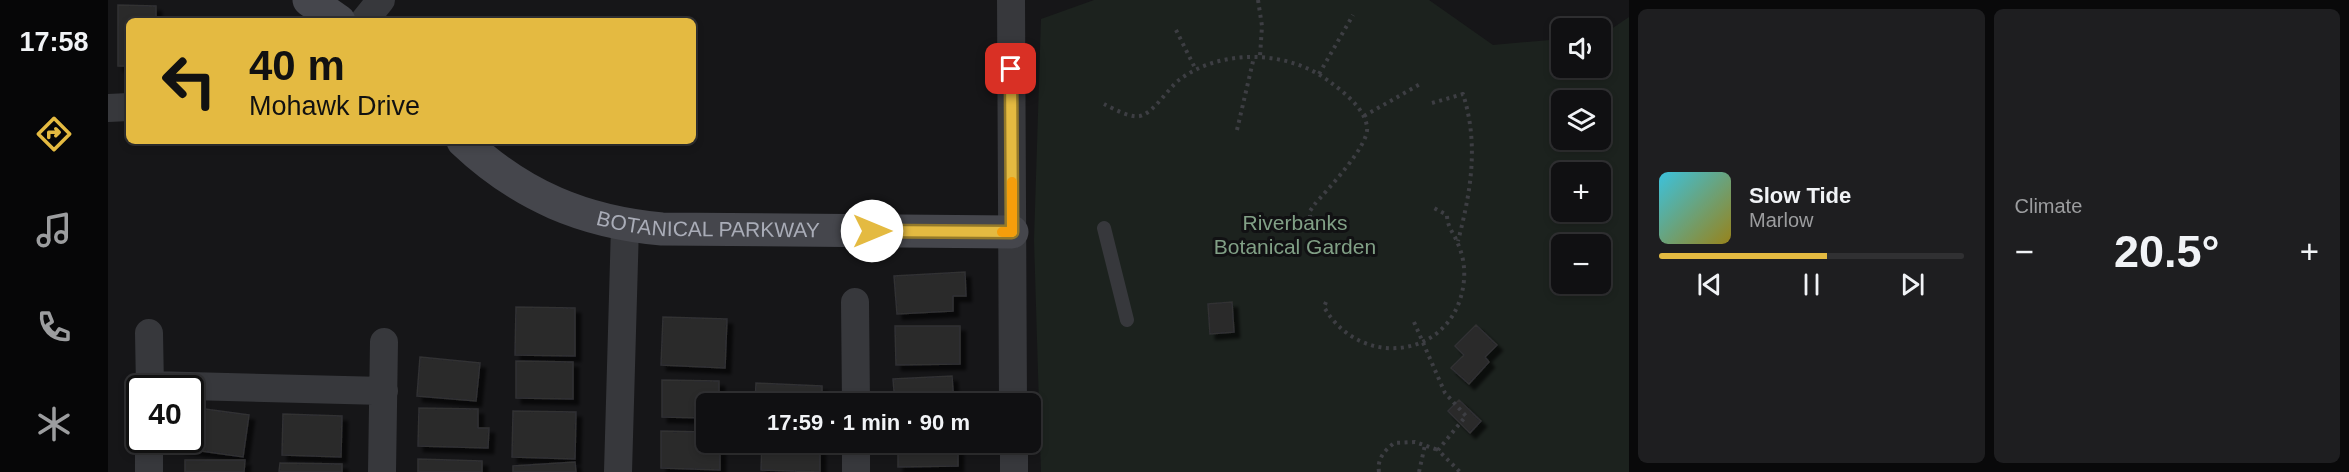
<!DOCTYPE html>
<html lang="en">
<head>
<meta charset="utf-8">
<style>
  :root { --surface:#101012; --page:#1e1e20; --text:#f1f3f6; --muted:#9c9d9f; --line:#303032; --accent:#e4ba41 }
  body { margin:0; font-family:Helvetica,sans-serif; background:var(--page); color:var(--text); height:100vh; display:flex; flex-direction:column; font-size:22px; white-space:nowrap }
  * { box-sizing:border-box; margin:0 }
  p { font-size:20px; color:var(--muted) }
  .icon { flex:none; width:33px; height:33px; fill:none; stroke:currentColor; stroke-width:2; stroke-linecap:round; stroke-linejoin:round }
  .map { position:relative; flex:1; overflow:hidden }
  .side { display:flex; flex-direction:column; gap:9px; padding:9px; background:#09090a; width:720px }
  .side>* { flex:none }
  .hud { position:absolute; left:18px; top:18px; width:570px; height:126px; border-radius:9px; box-shadow:0 3px 9px #0003,0 0 0 2px var(--line); background:#e4ba41; color:#111; overflow:hidden }
  .fabs { position:absolute; left:1443px; top:18px; display:grid; gap:12px }
  .fabs a { display:grid; place-items:center; width:60px; height:60px; border-radius:9px; background:var(--surface); box-shadow:0 3px 9px #0003,0 0 0 2px var(--line); font-size:30px }
  .speed { position:absolute; left:18px; top:375px; display:flex; gap:12px; font-size:30px; font-weight:700; text-align:center }
  .speed>* { display:grid; place-content:center; width:78px; height:78px; border-radius:50%; background:var(--surface); box-shadow:0 3px 9px #0003,0 0 0 2px var(--line); line-height:1 }
  .speed .limit { border:3px solid #111; border-radius:9px; background:#fff; color:#111 }
  .pin { position:absolute; display:grid; place-items:center; width:51px; height:51px; color:#fff; margin:-26px; border-radius:12px; box-shadow:0 3px 9px #0006 }
  .me { position:absolute; width:66px; margin:-33px; rotate:90deg; stroke-linejoin:round; filter:drop-shadow(0 0 4px #0008) }
  .turn { display:flex; align-items:center; gap:21px; height:126px; padding:0 24px; font-size:27px }
  .turn .icon { width:78px; height:78px; stroke-width:2.5 }
  .turn b { display:block; font-size:42px; line-height:51px }
  .big { font-size:45px; font-weight:700; line-height:1.1 }
  .side .card { flex:1; display:flex; flex-direction:column; justify-content:center; gap:9px; min-width:0; padding:0 21px; border-radius:9px; background:var(--page) }
  .song { display:flex; align-items:center; gap:18px }
  .cover { width:72px; height:72px; border-radius:9px; background:linear-gradient(135deg,hsl(190 70% 55%),hsl(50 70% 35%)) }
  .played { height:6px; border-radius:3px; background:linear-gradient(90deg,var(--accent) 55%,var(--line) 55%) }
  .keys { display:flex; justify-content:space-around; direction:ltr }
  .heat { display:flex; justify-content:space-between; align-items:center; font-size:33px; direction:ltr }
  .side .tiles { flex:1; display:grid; gap:9px; grid-template-columns:repeat(2,1fr) }
  .trip { position:absolute; left:588px; top:393px; width:345px; height:60px; border-radius:9px; background:var(--surface); box-shadow:0 3px 9px #0003,0 0 0 2px var(--line); font-weight:700; line-height:60px; text-align:center }
  main { display:flex; flex:1; min-height:0 }
  .tabs { display:flex; flex-direction:column; width:108px; justify-content:space-around; align-items:center; background:#060607; color:var(--muted) }
  .tabs .icon { width:42px; height:42px }
  .tabs .active { color:var(--accent) }
  .tabs b { font-size:27px; color:var(--text) }
  .map>svg:first-child { display:block }
</style>
</head>
<body>
<main>
<nav class="tabs">
<b>17:58</b>
<svg class="icon active" aria-label="directions" viewBox="0 0 24 24"><path d="M12 3l9 9-9 9-9-9zM9 14v-3h6M13 9l2 2-2 2"/></svg>
<svg class="icon" aria-label="music" viewBox="0 0 24 24"><path d="M9 18V5l10-2v13"/><circle cx="6" cy="18" r="3"/><circle cx="16" cy="16" r="3"/></svg>
<svg class="icon" aria-label="phone" viewBox="0 0 24 24"><path d="M5 4h4l2 5-3 2q2 4 5 5l2-3 5 2v4C11 20 4 13 5 4z"/></svg>
<svg class="icon" aria-label="climate" viewBox="0 0 24 24"><path d="M12 3v18M4 7l16 10M4 17L20 7"/></svg>
</nav>
<div class="map">
<svg width="1521" height="472" viewBox="0 0 1521 472">
  <defs>
    <filter id="shadow"><feDropShadow dx="5.5" dy="5.5" stdDeviation="1.5" flood-color="#0009"/></filter>
  </defs>
  <rect width="100%" height="100%" fill="#161618"/>
  <path fill="#1c221e" fill-rule="evenodd" d="M986 0H1321L1385 45 1453 39 1454 68H1492L1493 36 1521 17V472H933L926 240 933 19ZM1454 100H1492V140H1454ZM1454 172H1492V212H1454ZM1454 244H1492V284H1454Z"/>
  <path fill="#29292b" stroke="#303033" stroke-width="1.5" filter="url(#shadow)" d="M10 5 48 6V21H21V66H10Z
    M857 272 858 296H845V311L789 314 786 276Z
    M1124 302 1126 332 1102 334 1100 304Z
    M408 307 467 308V356L407 355Z
    M555 317 619 319 617 368 553 365Z
    M1368 325 1389 345 1377 357 1381 362 1361 384 1343 368 1356 355 1347 346Z
    M787 326H852V364L788 365Z
    M312 357 372 363 368 401 309 396Z
    M408 361 465 362V399L408 398Z
    M844 376 846 404H787L785 379Z
    M554 380 611 381V404H598V418L554 417Z
    M648 383 714 386V404H647Z
    M1351 400 1373 421 1362 433 1340 411Z
    M82 407 141 415 135 457 72 448 73 440H82Z
    M311 408 370 409V428H381L380 448 310 446Z
    M405 411 468 412 467 459 404 457Z
    M175 414 234 416 233 457 174 455Z
    M553 431 598 432V442H612V470L553 468Z
    M654 442H712V472L653 470Z
    M790 442H850V466L790 467Z
    M310 459 374 461V472H310Z
    M77 460H137L136 472H77Z
    M467 462 468 472H405V466Z
    M172 463 234 464V472H171Z"/>
  <g fill="none" stroke-linecap="round" stroke-linejoin="round">
    <path stroke="#3d3e43" stroke-width="4" stroke-dasharray="3 4.5" stroke-linecap="butt" d="M1150 0 1154 26 1152 56
      M1068 30 1088 70
      M1211 74 1245 15
      M1324 103 1355 94C1371 144 1363 191 1350 241
      M996 104C1006 109 1025 120 1035 115 1047 110 1060 89 1071 80 1113 48 1181 50 1222 82 1236 92 1257 109 1259 127 1262 145 1218 191 1206 205L1202 211V232
      M1256 116 1314 83
      M1129 130 1146 57
      M1218 302 1216 307C1253 372 1349 358 1356 280 1357 268 1355 255 1350 244 1346 233 1339 227 1339 215L1324 207
      M1306 322 1337 393 1358 416 1330 450 1352 472
      M1271 472C1269 459 1276 451 1286 443L1307 442 1330 450
      M1311 472 1317 445"/>
    <path stroke="#37383c" stroke-width="14" d="M996 228 1019 320"/>
    <path stroke="#37383c" stroke-width="28" d="M903 0 905 404
      M256 21 273 0
      M0 108 21 107
      M747 302 748 404
      M41 333 42 388
      M42 385 276 391
      M748 442V472
      M906 442V472
      M41 472V440
      M274 472 276 342
      M510 472 517 226"/>
    <g stroke="#45464c" stroke-width="33">
      <path d="M201 0 231 21"/>
      <path id="s1" d="M355 141C413 196 476 222 554 229L904 232"/>
    </g>
  </g>
  <g fill="none" stroke-linecap="round" stroke-linejoin="round">
    <g stroke="#94792a" stroke-width="15">
      <path id="route" d="M764 231 904 232 903 69"/>
    </g>
    <use href="#route" stroke="#e4ba41" stroke-width="10"/>
    <path stroke="#f59e0b" stroke-width="10" d="M894 232H904V182"/>
  </g>
  <g text-anchor="middle" stroke-width="6" stroke-linejoin="round" paint-order="stroke">
    <g font-size="21" fill="#a9acb7" stroke="#111113">
      <text dy="7" stroke="none"><textPath href="#s1" startOffset="268">BOTANICAL PARKWAY</textPath></text>
    </g>
    <g font-size="21" fill="#81a086" stroke="#111113">
      <text x="1187" y="230">Riverbanks<tspan x="1187" dy="24">Botanical Garden</tspan></text>
    </g>
  </g>
</svg>
<div class="fabs">
<a><svg class="icon" aria-label="sound" viewBox="0 0 24 24"><path d="M4 9h4l5-4v14l-5-4H4zM17 9q2 3 0 6"/></svg></a>
<a><svg class="icon" aria-label="layers" viewBox="0 0 24 24"><path d="M12 4l9 5-9 5-9-5zM3 14l9 5 9-5"/></svg></a>
<a>+</a>
<a>−</a>
</div>
<div class="speed"><div class="limit">40</div></div>
<div class="pin" style="left:903px;top:69px;background:#d93025"><svg class="icon" aria-label="arrive" viewBox="0 0 24 24"><path d="M6 21V4h12l-3 4 3 4H6"/></svg></div>
<svg class="me" style="left:764px;top:231px" viewBox="-20 -20 40 40"><circle r="19" fill="#fff"/><path d="M0-13L10 11 0 6-10 11z" fill="#e4ba41"/></svg>
<div class="trip">17:59 · 1 min · 90 m</div>
<div class="hud">
<div class="turn"><svg class="icon" aria-label="left" viewBox="0 0 24 24"><path d="M17 20v-9H6M10 6l-5 5 5 5"/></svg><div><b>40 m</b>Mohawk Drive</div></div>
</div>
</div>
<section class="side">
<div class="tiles">
<div class="card">
<div class="song"><i class="cover"></i><div><b>Slow Tide</b><p>Marlow</p></div></div>
<div class="played"></div>
<div class="keys"><svg class="icon" aria-label="previous" viewBox="0 0 24 24"><path d="M18 5L8 12l10 7zM5 5v14"/></svg><svg class="icon" aria-label="pause" viewBox="0 0 24 24"><path d="M8 5v14M16 5v14"/></svg><svg class="icon" aria-label="next" viewBox="0 0 24 24"><path d="M6 5l10 7-10 7zM19 5v14"/></svg></div>
</div>
<div class="card"><p>Climate</p>
<div class="heat"><a>−</a><b class="big">20.5°</b><a>+</a></div>
</div>
</div>
</section>
</main>
</body>
</html>
